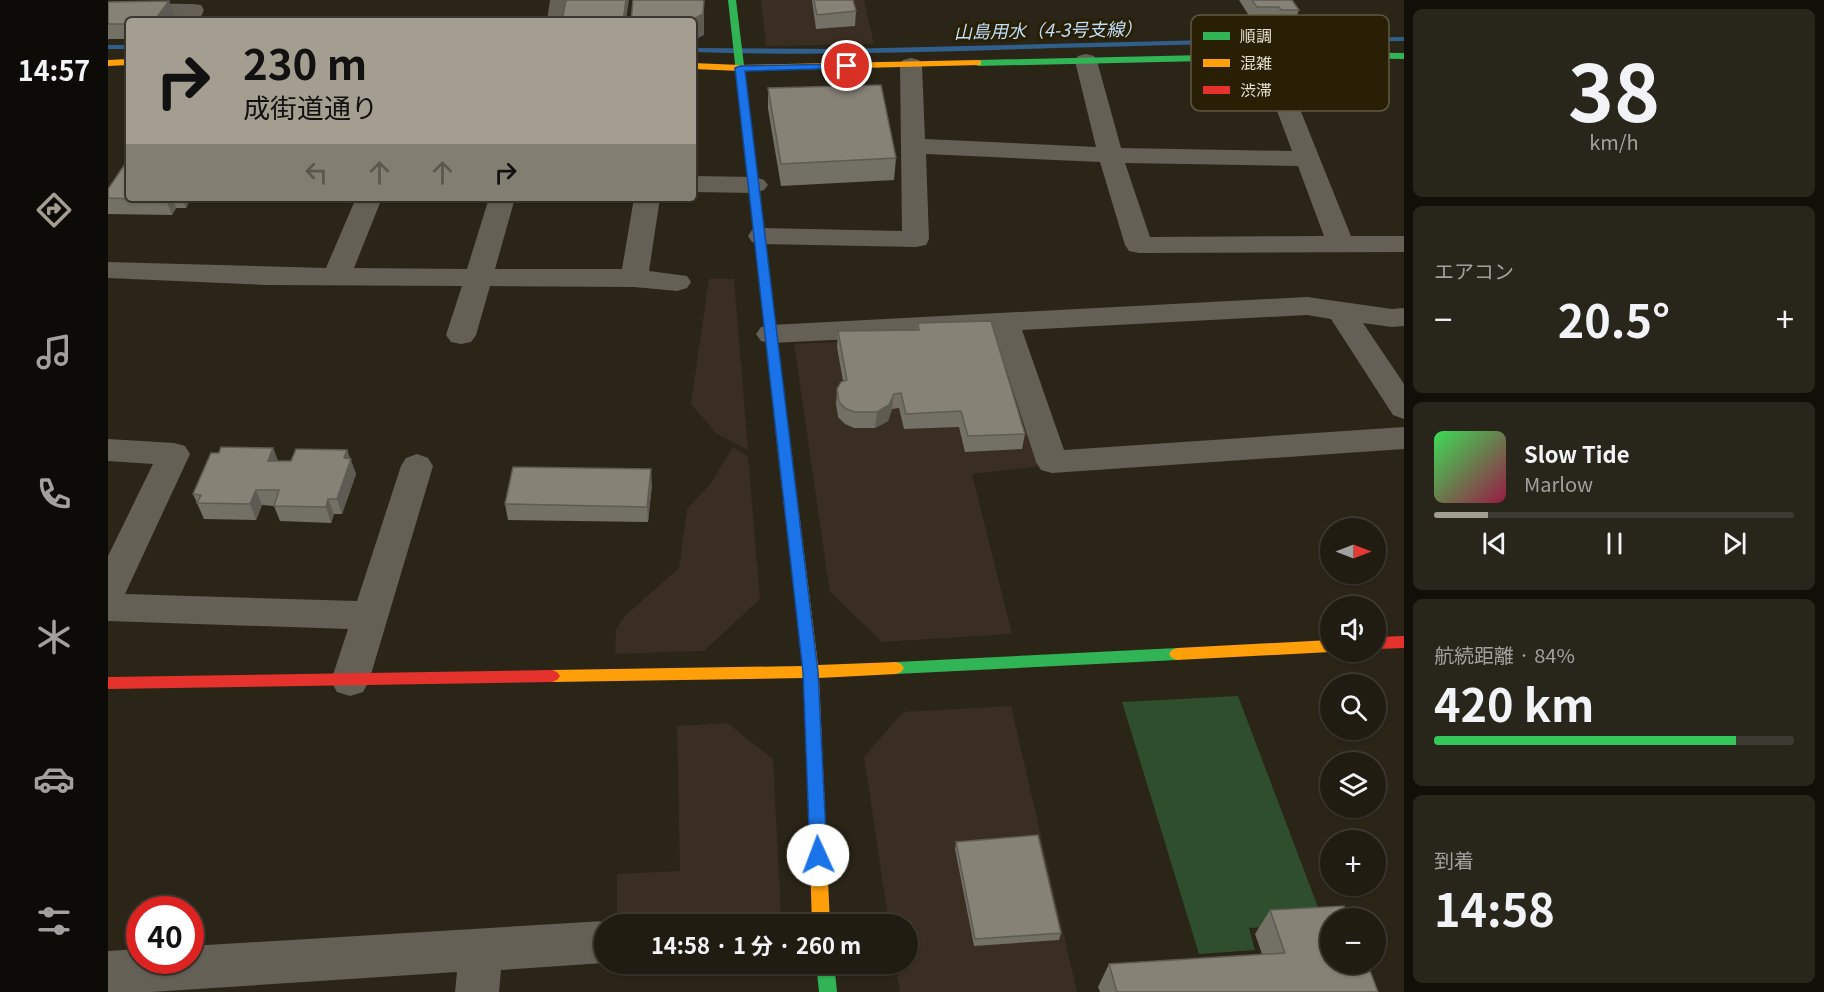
<!DOCTYPE html>
<html lang="ja">
<head>
<meta charset="utf-8">
<style>
  :root { --surface:#201c11; --page:#28251a; --text:#f1f3f6; --muted:#a2a19f; --line:#3d3a31; --accent:#a39e8f }
  body { margin:0; font-family:Georgia,"Noto Sans JP",serif; background:var(--page); color:var(--text); height:100vh; display:flex; flex-direction:column; font-size:22px; white-space:nowrap }
  * { box-sizing:border-box; margin:0 }
  p { font-size:20px; color:var(--muted) }
  .icon { flex:none; width:33px; height:33px; fill:none; stroke:currentColor; stroke-width:2; stroke-linecap:round; stroke-linejoin:round }
  .map { position:relative; flex:1; overflow:hidden }
  .side { display:flex; flex-direction:column; gap:9px; padding:9px; background:#120f09; width:420px }
  .side>* { flex:none }
  .hud { position:absolute; left:18px; top:18px; width:570px; height:183px; border-radius:6px; box-shadow:0 2px 4px #0004,0 0 0 2px var(--line); background:#a39e8f; color:#111; overflow:hidden }
  .needle { width:39px; rotate:90deg }
  .controls { position:absolute; left:1212px; top:518px; display:grid; gap:12px }
  .controls a { display:grid; place-items:center; width:66px; height:66px; border-radius:50%; background:var(--surface); box-shadow:0 2px 4px #0004,0 0 0 2px var(--line); font-size:30px }
  .speed { position:absolute; left:18px; top:896px; display:flex; gap:12px; font-size:30px; font-weight:700; text-align:center }
  .speed>* { display:grid; place-content:center; width:78px; height:78px; border-radius:50%; background:var(--surface); box-shadow:0 2px 4px #0004,0 0 0 2px var(--line); line-height:1 }
  .speed .limit { border:9px solid #d22; background:#fff; color:#111 }
  .pin { position:absolute; display:grid; place-items:center; width:51px; height:51px; color:#fff; margin:-26px; border:3px solid #fff; border-radius:50%; box-shadow:0 2px 6px #0007 }
  .me { position:absolute; width:66px; margin:-33px; rotate:358deg; stroke-linejoin:round; filter:drop-shadow(0 0 4px #0008) }
  .turn { display:flex; align-items:center; gap:21px; height:126px; padding:0 18px; font-size:27px }
  .turn .icon { width:78px; height:78px; stroke-width:2.5 }
  .turn b { display:block; font-size:42px; line-height:51px }
  .lanes { display:flex; align-items:center; height:57px; padding:0 18px; background:#0003; justify-content:center; gap:30px; direction:ltr }
  .lanes .off { opacity:.35 }
  .big { font-size:45px; font-weight:700; line-height:1.1 }
  .side .tile { flex:1; display:flex; flex-direction:column; justify-content:center; gap:9px; min-width:0; padding:0 21px; border-radius:9px; background:var(--page) }
  .side .dial { align-items:center; gap:0 }
  .dial b { font-size:78px; line-height:1 }
  .song { display:flex; align-items:center; gap:18px }
  .cover { width:72px; height:72px; border-radius:9px; background:linear-gradient(135deg,hsl(130 70% 55%),hsl(340 70% 35%)) }
  .played { height:6px; border-radius:3px; background:linear-gradient(90deg,var(--accent) 15%,var(--line) 15%) }
  .keys { display:flex; justify-content:space-around; direction:ltr }
  .heat { display:flex; justify-content:space-between; align-items:center; font-size:33px; direction:ltr }
  .charge { height:9px; border-radius:4px; background:linear-gradient(90deg,#34c759 84%,var(--line) 0) }
  .trip { position:absolute; left:486px; top:914px; width:324px; height:60px; border-radius:30px; background:var(--surface); box-shadow:0 2px 4px #0004,0 0 0 2px var(--line); font-weight:700; line-height:60px; text-align:center }
  main { display:flex; flex:1; min-height:0 }
  .tabs { display:flex; flex-direction:column; width:108px; justify-content:space-around; align-items:center; background:#0d0b07; color:var(--muted) }
  .tabs .icon { width:42px; height:42px }
  .tabs .current { color:var(--accent) }
  .tabs b { font-size:27px; color:var(--text) }
  .map>svg:first-child { display:block }
</style>
</head>
<body>
<main>
<nav class="tabs">
<b>14:57</b>
<svg class="icon current" aria-label="directions" viewBox="0 0 24 24"><path d="M12 3l9 9-9 9-9-9zM9 14v-3h6M13 9l2 2-2 2"/></svg>
<svg class="icon" aria-label="music" viewBox="0 0 24 24"><path d="M9 18V5l10-2v13"/><circle cx="6" cy="18" r="3"/><circle cx="16" cy="16" r="3"/></svg>
<svg class="icon" aria-label="phone" viewBox="0 0 24 24"><path d="M5 4h4l2 5-3 2q2 4 5 5l2-3 5 2v4C11 20 4 13 5 4z"/></svg>
<svg class="icon" aria-label="climate" viewBox="0 0 24 24"><path d="M12 3v18M4 7l16 10M4 17L20 7"/></svg>
<svg class="icon" aria-label="car" viewBox="0 0 24 24"><path d="M5 17H2v-5l4-1 3-4h7l3 4 3 1v5h-3M9 17h6M6 11h13"/><circle cx="7" cy="17" r="2"/><circle cx="17" cy="17" r="2"/></svg>
<svg class="icon" aria-label="filters" viewBox="0 0 24 24"><path d="M4 7h16M4 17h16"/><circle cx="9" cy="7" r="2"/><circle cx="15" cy="17" r="2"/></svg>
</nav>
<div class="map">
<svg width="1296" height="992" viewBox="0 0 1296 992">
  <rect width="100%" height="100%" fill="#2a2517"/>
  <path fill="#3a2d21" d="M653 0H756L766 44 658 46Z
    M601 279H626L640 450 609 434 583 404Z
    M893 334 935 466 864 474 904 634 774 642 722 592 686 344Z
    M625 447 640 456 652 599 596 651 507 654 508 629 518 615 571 568 579 509 603 483Z
    M903 706 969 992H792L787 963H800V924H781L756 757 795 712Z
    M619 723 665 759 673 913 509 922V874L572 871 569 726Z"/>
  <path fill="#2e4e2d" d="M1130 696 1216 923 1141 928 1147 950 1091 954 1014 702Z"/>
  <g fill="none" stroke-linecap="round" stroke-linejoin="round">
    <path fill="#305f8b" fill-rule="evenodd" d="M1296 37V41C1180 42 1064 45 947 48 827 52 706 56 585 52V48L734 49 1142 39Z
      M0 45H21V49H0Z"/>
    <path fill="#656056" fill-rule="evenodd" d="M442 0H464L461 21H439Z
      M0 3 85 4 93 5 96 10 91 21H69L71 16 0 15Z
      M1160 50 1168 52 1171 57 1243 236H1296V252L1031 253 1021 251 1017 245 992 162 818 154 821 239 818 245 808 247 653 244 644 242 640 236 644 230 653 228 794 231 792 65 795 60 803 58 811 60 814 65 817 139 988 147 967 61 970 56 978 54 986 56 989 61 1013 148 1184 151 1149 57 1152 52ZM1017 163 1190 166 1216 236 1042 237Z
      M585 176 647 177 656 180 660 185 656 190 647 193 585 192Z
      M248 198H274L246 268 359 269 381 198H407L387 269H514L526 198H552L541 271 579 276 583 282 579 288 569 291 526 287 382 286 368 335 363 342 353 344 343 342 338 335 354 286 159 285 0 278V262L218 268Z
      M1199 297 1284 309 1296 308V326L1284 327 1255 323 1296 384V419L1285 415 1223 319 1199 315 914 330 956 450 1296 427V449L944 473 933 470 928 462 886 332 663 343 653 341 648 334 653 327 663 325Z
      M0 439 66 443 77 446 82 454 17 594 249 601 293 466 298 458 309 454 320 458 325 466 261 681 255 692 242 696 229 692 223 681 240 629 0 621V556L45 464 0 461Z
      M496 921 504 924H496V963L393 970 391 992H347L349 972 43 992H0V951L32 949V960H82V946Z"/>
    <path fill="#30b455" fill-rule="evenodd" d="M620 0H628L686 472 679 477 672 472Z
      M1226 52 1296 53V59L1226 58 870 66 865 63 870 60Z
      M1069 648 1074 650 1077 654 1074 658 1069 660 788 674 783 672 780 668 783 664 788 662Z
      M708 963H726L729 992H711Z"/>
    <path fill="#ff9f0a" fill-rule="evenodd" d="M21 59V65L0 66V60Z
      M870 60 873 61V65L632 71 585 69V63L632 65Z
      M679 467 686 472 710 665 788 662 793 664 796 668 793 672 788 674 711 678 722 924H704L696 678 444 682 439 680 436 676 439 672 444 670 695 666 672 472Z
      M1222 640V651H1225L1222 652 1069 660 1064 658 1061 654 1064 650 1069 648Z"/>
    <path fill="#e5322d" fill-rule="evenodd" d="M1296 636V648L1268 649V637Z
      M444 670 449 672 452 676 449 680 444 682 0 689V677Z"/>
  </g>
  <path fill="#737065" d="M704 0H745L748 11 747 26 708 29Z
    M1131 0H1184L1191 10 1186 24H1168L1166 21 1145 22Z
    M0 2 66 15 21 21V39H0Z
    M660 88 788 158 786 180 673 186 660 109Z
    M0 189 21 198H83L78 208H68L64 215 0 214Z
    M810 323 917 434 914 449 857 452 851 427 796 429 791 408 784 409 780 421 767 428H746L737 424 730 417 728 404 729 389 735 381 729 347 730 331 809 330Z
    M165 448 170 461H183L239 450 248 474 234 514H226L223 523 172 521 166 506 154 505 148 520 96 519 85 494 111 453Z
    M544 485 540 522 400 520 397 504Z
    M848 842 953 933 951 940 866 946 847 849Z
    M1162 910 1270 992H992L990 987 1001 964 1154 954 1147 934Z"/>
  <path fill="#5e5b53" d="M518 0H521L518 21H515Z
    M596 0V35L585 41V21L584 20Z
    M61 1 66 15 62 21H46Z
    M59 198H64L68 208 64 215 58 200Z
    M74 198H83L78 208Z
    M786 394 784 409 780 421 767 428 769 412Z
    M165 448 171 464 160 461Z
    M239 450 248 474 234 514 229 499 236 458Z
    M543 469 544 485 540 522 539 507Z
    M148 490 154 505 148 520 142 504Z
    M220 499 226 514 223 523 218 507Z"/>
  <path fill="#868276" stroke="#5e5b53" stroke-width="1.5" d="M458 0H518L515 21H454Z
    M525 0H596L595 14 584 20 523 21Z
    M706 0H745L748 11 709 15Z
    M1144 0H1184L1191 10H1173L1171 7H1149Z
    M61 1 46 21H21V24H0V2Z
    M773 85 788 158 673 164 660 88Z
    M17 164H21V198H59L58 200 0 198V189Z
    M883 321 917 434 860 436 853 411 798 414 793 393 786 394 781 405 769 412H747L738 409 731 402 729 389 733 382 739 380 730 331 811 330 810 323Z
    M113 447 165 448 160 461H183L188 449 239 450 236 458 243 459 229 499H220L218 507 166 506 171 490H148L142 504 89 503 93 495 85 494 103 453H111Z
    M405 467 543 469 539 507 397 504Z
    M930 835 953 933 867 939 848 842Z
    M1236 906 1241 918H1222V963H1259L1270 992H1009L1001 964 1177 953 1162 910Z"/>
  <path fill="#1a73e8" stroke="#114b97" stroke-width="1.5" d="M739 64 744 66 742 68 637 71 710 672 719 855 716 861 710 863 704 861 702 855 695 672 627 68 632 66Z"/>
  <g text-anchor="middle" stroke-width="6" stroke-linejoin="round" paint-order="stroke">
    <g font-size="18" font-style="italic" fill="#c1defb" stroke="#281f05">
      <text transform="translate(940 31) rotate(-1)" y="6">山島用水（4-3号支線）</text>
    </g>
  </g>
  <rect x="1083" y="15" width="198" height="96" rx="9" fill="#281f05" stroke="#605942" stroke-width="1.5"/>
  <rect x="1095" y="32" width="27" height="8" fill="#30b455"/>
  <rect x="1095" y="59" width="27" height="8" fill="#ff9f0a"/>
  <rect x="1095" y="86" width="27" height="8" fill="#e5322d"/>
  <g font-size="16" fill="#e4dfd0">
    <text x="1132" y="42">順調</text>
    <text x="1132" y="69">混雑</text>
    <text x="1132" y="96">渋滞</text>
  </g>
</svg>
<div class="controls">
<a><svg class="needle" viewBox="-14 -14 28 28"><path d="M0-13l5 13h-10z" fill="#e53935"/><path d="M0 13l5-13h-10z" fill="#a2a19f"/></svg></a>
<a><svg class="icon" aria-label="sound" viewBox="0 0 24 24"><path d="M4 9h4l5-4v14l-5-4H4zM17 9q2 3 0 6"/></svg></a>
<a><svg class="icon" aria-label="search" viewBox="0 0 24 24"><circle cx="10" cy="10" r="6"/><path d="M15 15l6 6"/></svg></a>
<a><svg class="icon" aria-label="layers" viewBox="0 0 24 24"><path d="M12 4l9 5-9 5-9-5zM3 14l9 5 9-5"/></svg></a>
<a>+</a>
<a>−</a>
</div>
<div class="speed"><div class="limit">40</div></div>
<div class="pin" style="left:739px;top:66px;background:#d93025"><svg class="icon" aria-label="arrive" viewBox="0 0 24 24"><path d="M6 21V4h12l-3 4 3 4H6"/></svg></div>
<svg class="me" style="left:710px;top:855px" viewBox="-20 -20 40 40"><circle r="19" fill="#fff"/><path d="M0-13L10 11 0 6-10 11z" fill="#1a73e8"/></svg>
<div class="trip">14:58 · 1 分 · 260 m</div>
<div class="hud">
<div class="turn"><svg class="icon" aria-label="right" viewBox="0 0 24 24"><path d="M7 20v-9h11M14 6l5 5-5 5"/></svg><div><b>230 m</b>成街道通り</div></div>
<div class="lanes"><svg class="icon off" aria-label="left" viewBox="0 0 24 24"><path d="M17 20v-9H6M10 6l-5 5 5 5"/></svg><svg class="icon off" aria-label="ahead" viewBox="0 0 24 24"><path d="M12 20V5M6 11l6-6 6 6"/></svg><svg class="icon off" aria-label="ahead" viewBox="0 0 24 24"><path d="M12 20V5M6 11l6-6 6 6"/></svg><svg class="icon" aria-label="right" viewBox="0 0 24 24"><path d="M7 20v-9h11M14 6l5 5-5 5"/></svg></div>
</div>
</div>
<section class="side">
<div class="tile dial"><b>38</b><p>km/h</p></div>
<div class="tile"><p>エアコン</p>
<div class="heat"><a>−</a><b class="big">20.5°</b><a>+</a></div>
</div>
<div class="tile">
<div class="song"><i class="cover"></i><div><b>Slow Tide</b><p>Marlow</p></div></div>
<div class="played"></div>
<div class="keys"><svg class="icon" aria-label="previous" viewBox="0 0 24 24"><path d="M18 5L8 12l10 7zM5 5v14"/></svg><svg class="icon" aria-label="pause" viewBox="0 0 24 24"><path d="M8 5v14M16 5v14"/></svg><svg class="icon" aria-label="next" viewBox="0 0 24 24"><path d="M6 5l10 7-10 7zM19 5v14"/></svg></div>
</div>
<div class="tile"><p>航続距離 · 84%</p><b class="big">420 km</b><div class="charge"></div></div>
<div class="tile"><p>到着</p><b class="big">14:58</b></div>
</section>
</main>
</body>
</html>
